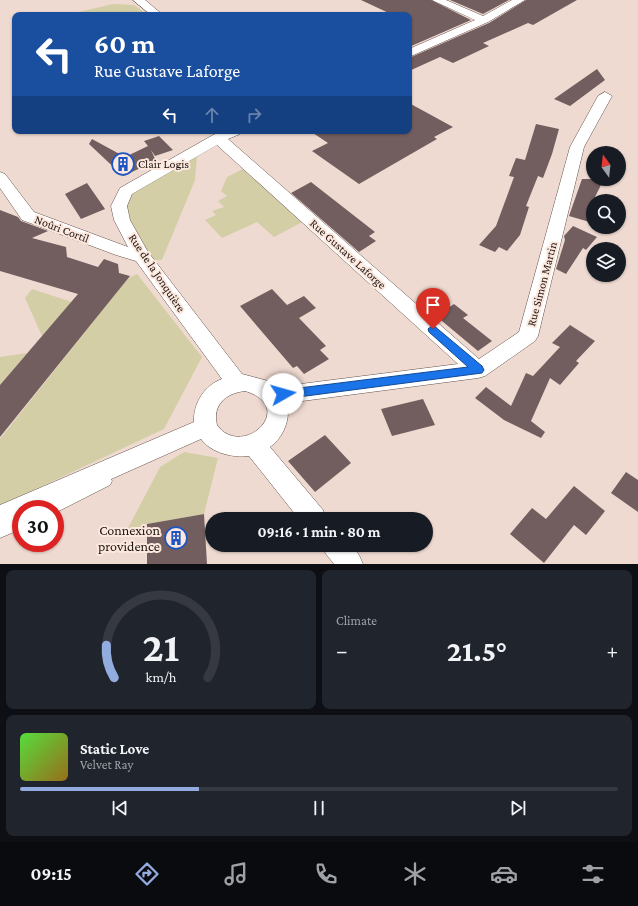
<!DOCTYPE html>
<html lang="en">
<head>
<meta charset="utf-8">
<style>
  :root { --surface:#171b24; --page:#20242c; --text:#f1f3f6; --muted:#9ea1a6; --line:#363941; --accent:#92acdf }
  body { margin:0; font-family:"Crimson Pro",serif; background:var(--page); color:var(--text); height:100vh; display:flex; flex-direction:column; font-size:15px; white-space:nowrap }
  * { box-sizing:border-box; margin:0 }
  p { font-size:13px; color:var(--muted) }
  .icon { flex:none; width:22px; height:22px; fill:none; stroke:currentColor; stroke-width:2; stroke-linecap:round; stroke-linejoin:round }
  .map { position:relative; height:564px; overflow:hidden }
  .drawer { display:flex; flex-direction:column; gap:6px; padding:6px; background:#0d0f14; flex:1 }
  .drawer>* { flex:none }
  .hud { position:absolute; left:12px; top:12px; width:400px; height:122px; border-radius:8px; box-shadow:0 1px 3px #0004; background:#1a4fa0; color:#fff; overflow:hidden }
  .needle { width:26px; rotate:345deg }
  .tools { position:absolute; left:586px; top:146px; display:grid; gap:8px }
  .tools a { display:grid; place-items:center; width:40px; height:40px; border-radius:50%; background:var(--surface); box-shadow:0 1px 3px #0004; font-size:20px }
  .speed { position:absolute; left:12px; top:500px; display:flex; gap:8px; font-size:20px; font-weight:700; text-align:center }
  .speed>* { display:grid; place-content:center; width:52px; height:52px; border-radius:50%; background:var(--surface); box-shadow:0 1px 3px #0004; line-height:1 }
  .speed .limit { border:6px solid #d22; background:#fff; color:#111 }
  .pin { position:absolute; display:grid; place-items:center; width:34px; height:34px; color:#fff; margin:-41px -17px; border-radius:50% 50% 50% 0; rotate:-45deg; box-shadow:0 0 4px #0007 }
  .pin .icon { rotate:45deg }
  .me { position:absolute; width:44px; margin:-22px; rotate:83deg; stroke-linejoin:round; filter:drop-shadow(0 0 3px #0008) }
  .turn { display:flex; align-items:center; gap:14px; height:84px; padding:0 16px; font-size:18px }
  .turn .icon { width:52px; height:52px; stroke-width:2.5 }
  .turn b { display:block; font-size:28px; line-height:34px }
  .lanes { display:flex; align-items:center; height:38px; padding:0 16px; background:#0003; justify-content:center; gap:20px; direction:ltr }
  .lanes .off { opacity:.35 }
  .big { font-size:30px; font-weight:700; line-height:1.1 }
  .drawer .card { flex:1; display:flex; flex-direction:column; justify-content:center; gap:6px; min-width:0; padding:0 14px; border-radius:8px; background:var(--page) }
  .drawer .dial { align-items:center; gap:0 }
  .dial svg { height:104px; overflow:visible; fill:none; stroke:var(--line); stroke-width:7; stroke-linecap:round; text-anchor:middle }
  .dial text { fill:var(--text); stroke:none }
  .song { display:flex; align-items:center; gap:12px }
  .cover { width:48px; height:48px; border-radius:6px; background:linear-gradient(135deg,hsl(110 70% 55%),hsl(40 70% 35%)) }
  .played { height:4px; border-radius:2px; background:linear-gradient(90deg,var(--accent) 30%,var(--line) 30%) }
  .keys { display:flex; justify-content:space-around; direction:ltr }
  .heat { display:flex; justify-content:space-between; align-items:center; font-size:22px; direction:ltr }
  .drawer .tiles { flex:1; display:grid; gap:6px; grid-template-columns:1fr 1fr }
  .card:last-child { grid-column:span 2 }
  .trip { position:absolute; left:205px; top:512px; width:228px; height:40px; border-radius:20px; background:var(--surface); box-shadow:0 1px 3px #0004; font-weight:700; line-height:40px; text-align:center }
  .dock { display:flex; height:64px; justify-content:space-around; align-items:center; background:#090b0e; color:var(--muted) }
  .dock .icon { width:28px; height:28px }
  .dock .on { color:var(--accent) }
  .dock b { font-size:18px; color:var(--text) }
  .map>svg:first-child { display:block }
</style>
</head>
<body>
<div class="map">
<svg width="638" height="564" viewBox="0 0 638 564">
  <rect width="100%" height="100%" fill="#efdad1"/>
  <path fill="#d3cea5" d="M113 4 134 5 148 15H66Z
    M197 155 195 180 162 260H150L127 222 123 205 130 191Z
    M243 169H249L306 220 274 237 257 222 222 238 205 220 216 215 212 211 224 207 218 201 227 196 221 191 227 177Z
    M137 274 202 357 164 429 0 506V439L127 279Z
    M32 289 72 302 42 336 25 298Z
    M27 353 0 385V357Z
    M184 452 218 458 204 514 147 524 126 532 160 467Z"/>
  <path fill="#735e5f" d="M361 0H431L471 20 409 47V15H393Z
    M450 0H509L483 14Z
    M526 0H577L533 25 528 23 483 43 489 46 453 63 440 57 409 71V58L489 23Z
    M597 69 605 80 570 106 554 99Z
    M409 103 453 127 434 137 437 139 359 184 312 151 328 143 310 131H409Z
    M536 124 559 129 552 154 543 178 538 176 526 206 529 207 520 235 507 251 499 247 495 252 479 245 496 226 514 177 509 176 516 158 525 160Z
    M159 136 173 150 155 156 151 150 156 161 123 176 89 144 92 139 125 157 148 146 144 141Z
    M582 179H604L593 201V223L569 216Z
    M311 182 375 232 369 236 376 241 359 252 291 193Z
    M87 183 105 209 81 219 65 194Z
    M0 210 18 217 21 221 48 231 32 238 66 247 67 257 98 267 104 259 118 264 119 273 130 276 0 437V385L78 294 0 271Z
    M573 226 597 237 586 250 583 248 566 274 556 269 565 240 564 236Z
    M272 289 287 305 304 296 316 308 299 318 326 346 320 350 329 359 304 374 297 366 293 368 240 306Z
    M454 304 468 315 463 318 492 341 478 351 436 316Z
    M570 325 595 341 576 361 579 363 560 385 550 378 531 421 545 432 541 438 504 420 475 398 486 387 511 406 526 373 533 376 560 347 552 343Z
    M423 399 435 425 392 436 381 409Z
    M325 435 351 463 315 492 288 461Z
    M626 472 638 480V512L611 493Z
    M574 486 605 511 586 535 574 525 544 563 510 534 532 508 546 519Z
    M204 514 207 564H147V524Z"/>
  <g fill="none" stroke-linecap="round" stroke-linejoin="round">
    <g stroke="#64524b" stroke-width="1">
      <path id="lane" d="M106 475 110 477 112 481 110 485 55 513V509H44L46 505Z
        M21 517V529L0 538V526Z"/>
    </g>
    <g stroke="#64524b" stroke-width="1">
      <path id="street" d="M133 0H145L163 15H151Z
        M432 0H446L483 16 512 0H525L488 22 409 57V49L475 20Z
        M605 92 612 96 584 147 538 336 535 341 485 376 478 378 287 403C291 419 283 438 270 447L323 510 326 519H299L249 456C233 458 211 453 201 439L44 509H21V520L0 529V505L194 422C193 403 205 385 222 379L136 261 116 255 22 220 0 188V172L5 174 34 212 128 247 114 220 111 206 120 188 213 135 223 131H242L240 134 228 139 479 359 519 332 570 147 598 96ZM217 145 458 364 277 387 272 382 242 374 148 252 130 220 127 206 132 194ZM245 391C299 407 242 460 217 425 212 405 226 393 245 391Z
        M322 545H351L359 555 363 564H334L326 554Z"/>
    </g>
    <use href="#lane" fill="#fff" fill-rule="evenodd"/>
    <use href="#street" fill="#fff" fill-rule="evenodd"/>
  </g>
  <path fill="#1a73e8" stroke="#114b97" d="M433 325 482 366 484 370 482 373 283 399 280 398 278 394 280 391 283 390 468 367 429 332 428 329Z"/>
  <defs>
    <g id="building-ring" transform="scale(1.15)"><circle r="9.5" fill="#fde8de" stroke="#1f55c2" stroke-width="1.5"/><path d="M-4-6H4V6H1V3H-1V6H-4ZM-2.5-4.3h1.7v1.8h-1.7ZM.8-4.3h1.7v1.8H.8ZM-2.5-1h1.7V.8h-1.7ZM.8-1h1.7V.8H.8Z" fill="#1f55c2"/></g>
  </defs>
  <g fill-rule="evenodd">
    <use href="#building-ring" x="123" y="164"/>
    <use href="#building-ring" x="176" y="538"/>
  </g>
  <g text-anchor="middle" stroke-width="4" stroke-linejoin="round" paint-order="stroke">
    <g font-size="12" fill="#1e1714" stroke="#fde8de" text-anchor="start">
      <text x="138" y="168">Clair Logis</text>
    </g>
    <g font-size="12" fill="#1e1714" stroke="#fde8de">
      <text transform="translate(62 229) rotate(21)" y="4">Noûri Cortil</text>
      <text transform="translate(348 254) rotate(42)" y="4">Rue Gustave Laforge</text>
      <text transform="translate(157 273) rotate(56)" y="4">Rue de la Jonquière</text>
      <text transform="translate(542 284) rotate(-75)" y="4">Rue Simon Martin</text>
    </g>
    <g font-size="14" fill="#1e1714" stroke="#fde8de" text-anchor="end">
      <text x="160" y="535">Connexion<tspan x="160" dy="16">providence</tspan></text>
    </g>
  </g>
</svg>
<div class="tools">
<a><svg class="needle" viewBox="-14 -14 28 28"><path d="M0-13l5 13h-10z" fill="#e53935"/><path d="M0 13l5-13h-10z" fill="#9ea1a6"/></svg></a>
<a><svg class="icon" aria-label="search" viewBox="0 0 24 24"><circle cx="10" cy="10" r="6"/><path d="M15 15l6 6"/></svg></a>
<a><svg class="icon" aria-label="layers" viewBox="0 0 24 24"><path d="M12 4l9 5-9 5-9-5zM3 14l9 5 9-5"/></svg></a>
</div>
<div class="speed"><div class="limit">30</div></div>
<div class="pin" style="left:433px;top:329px;background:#d93025"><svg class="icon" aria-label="arrive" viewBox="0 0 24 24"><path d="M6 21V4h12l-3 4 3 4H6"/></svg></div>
<svg class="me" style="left:283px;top:394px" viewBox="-20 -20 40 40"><circle r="19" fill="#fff"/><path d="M0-13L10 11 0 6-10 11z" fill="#1a73e8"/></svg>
<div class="trip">09:16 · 1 min · 80 m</div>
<div class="hud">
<div class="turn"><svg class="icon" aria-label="left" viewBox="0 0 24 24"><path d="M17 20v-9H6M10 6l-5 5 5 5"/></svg><div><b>60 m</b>Rue Gustave Laforge</div></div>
<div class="lanes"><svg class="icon" aria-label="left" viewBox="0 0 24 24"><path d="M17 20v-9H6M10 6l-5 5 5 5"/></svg><svg class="icon off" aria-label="ahead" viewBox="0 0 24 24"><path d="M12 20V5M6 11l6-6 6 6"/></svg><svg class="icon off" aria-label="right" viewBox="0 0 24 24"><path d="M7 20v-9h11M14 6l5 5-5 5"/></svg></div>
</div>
</div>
<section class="drawer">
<div class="tiles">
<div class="card dial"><svg viewBox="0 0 100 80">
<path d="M14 69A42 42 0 1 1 86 69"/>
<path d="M14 69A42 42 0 0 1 8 44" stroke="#92acdf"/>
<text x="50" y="56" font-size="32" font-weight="700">21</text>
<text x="50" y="72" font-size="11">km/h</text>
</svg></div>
<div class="card"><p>Climate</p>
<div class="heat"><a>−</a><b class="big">21.5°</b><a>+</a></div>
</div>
<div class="card">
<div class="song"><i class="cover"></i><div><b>Static Love</b><p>Velvet Ray</p></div></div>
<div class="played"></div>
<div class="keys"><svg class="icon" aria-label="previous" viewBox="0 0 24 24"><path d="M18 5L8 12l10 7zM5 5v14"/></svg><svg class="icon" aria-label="pause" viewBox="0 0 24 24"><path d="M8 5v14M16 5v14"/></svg><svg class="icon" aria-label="next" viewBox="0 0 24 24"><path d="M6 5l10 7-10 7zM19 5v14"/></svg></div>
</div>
</div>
</section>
<nav class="dock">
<b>09:15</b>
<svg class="icon on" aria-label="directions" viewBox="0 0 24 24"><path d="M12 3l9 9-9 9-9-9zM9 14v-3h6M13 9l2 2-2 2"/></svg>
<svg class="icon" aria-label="music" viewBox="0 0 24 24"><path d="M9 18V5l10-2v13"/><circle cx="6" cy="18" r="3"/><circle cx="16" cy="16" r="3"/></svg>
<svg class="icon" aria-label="phone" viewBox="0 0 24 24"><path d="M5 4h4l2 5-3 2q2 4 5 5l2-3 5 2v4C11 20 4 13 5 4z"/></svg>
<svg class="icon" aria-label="climate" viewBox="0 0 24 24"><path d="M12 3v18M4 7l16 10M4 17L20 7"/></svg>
<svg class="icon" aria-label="car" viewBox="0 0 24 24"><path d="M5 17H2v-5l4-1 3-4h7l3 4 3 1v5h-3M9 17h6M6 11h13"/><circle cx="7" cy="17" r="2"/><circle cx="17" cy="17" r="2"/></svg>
<svg class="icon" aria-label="filters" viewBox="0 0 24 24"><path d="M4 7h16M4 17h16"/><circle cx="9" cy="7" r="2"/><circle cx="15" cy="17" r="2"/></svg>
</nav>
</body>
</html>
